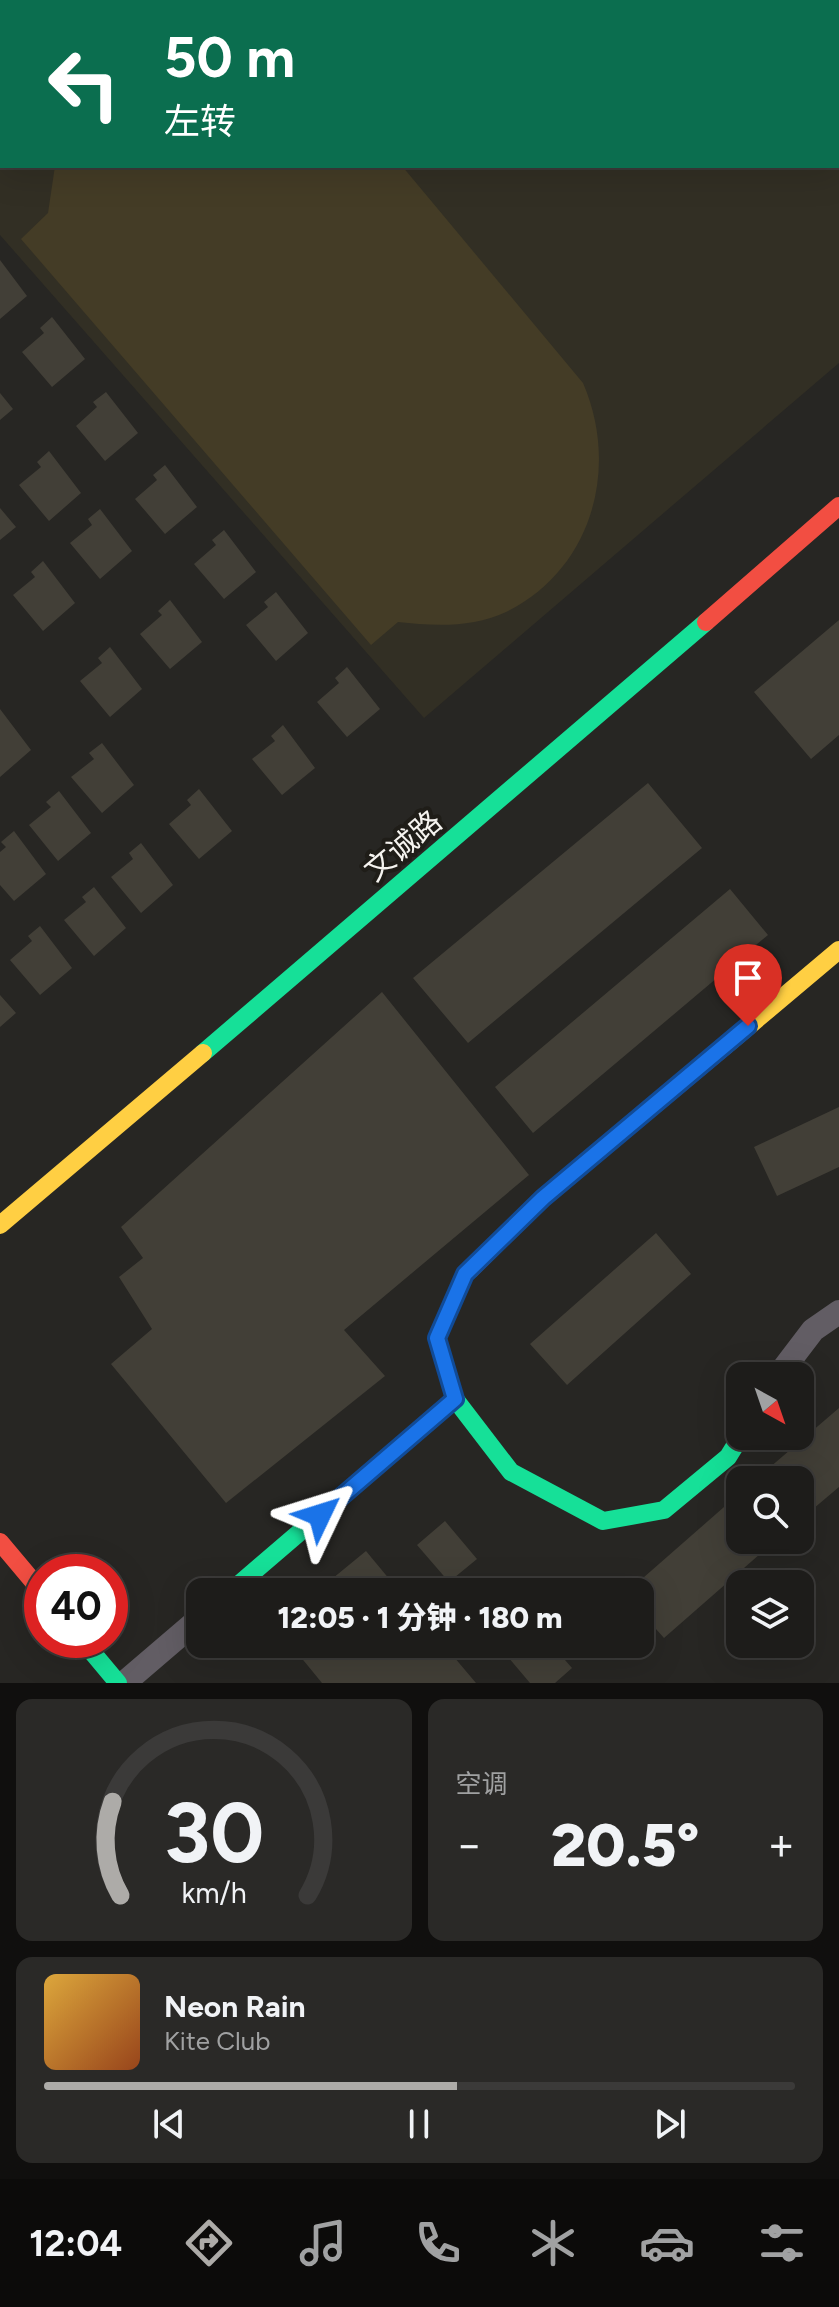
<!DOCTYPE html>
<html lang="zh">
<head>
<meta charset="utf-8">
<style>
  :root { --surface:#1d1c1a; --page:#2a2927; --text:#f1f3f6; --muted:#a0a1a2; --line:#3b3a39; --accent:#adaba8 }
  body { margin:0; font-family:Figtree,"Noto Sans SC",sans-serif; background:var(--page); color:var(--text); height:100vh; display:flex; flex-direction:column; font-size:30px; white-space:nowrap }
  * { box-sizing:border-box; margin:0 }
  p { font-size:26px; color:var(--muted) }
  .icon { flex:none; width:44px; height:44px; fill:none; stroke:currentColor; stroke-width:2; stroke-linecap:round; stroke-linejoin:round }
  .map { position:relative; height:1683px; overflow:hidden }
  .side { display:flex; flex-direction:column; gap:16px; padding:16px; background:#100f0e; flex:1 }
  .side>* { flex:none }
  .hud { position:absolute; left:0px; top:0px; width:840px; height:168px; box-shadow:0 8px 32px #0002,0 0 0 2px var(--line); background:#0b6e4f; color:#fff; overflow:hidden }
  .needle { width:52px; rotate:140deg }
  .buttons { position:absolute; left:726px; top:1362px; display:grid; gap:16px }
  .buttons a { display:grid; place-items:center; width:88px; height:88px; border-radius:16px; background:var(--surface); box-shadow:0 8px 32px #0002,0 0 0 2px var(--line); font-size:40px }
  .speed { position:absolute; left:24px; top:1554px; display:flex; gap:16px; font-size:40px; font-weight:700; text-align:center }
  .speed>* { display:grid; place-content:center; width:104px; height:104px; border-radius:50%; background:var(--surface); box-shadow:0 8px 32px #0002,0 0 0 2px var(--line); line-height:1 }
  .speed .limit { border:12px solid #d22; background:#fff; color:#111 }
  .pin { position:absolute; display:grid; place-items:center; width:68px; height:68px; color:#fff; margin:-82px -34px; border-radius:50% 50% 50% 0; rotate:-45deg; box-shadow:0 0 8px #0007 }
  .pin .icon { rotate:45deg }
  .me { position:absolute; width:88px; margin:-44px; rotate:49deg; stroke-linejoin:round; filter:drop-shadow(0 0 6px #0008) }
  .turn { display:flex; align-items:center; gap:28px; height:168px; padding:0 32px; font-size:36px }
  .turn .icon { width:104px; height:104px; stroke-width:2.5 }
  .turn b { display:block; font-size:56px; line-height:68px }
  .big { font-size:60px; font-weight:800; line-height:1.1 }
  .side .card { flex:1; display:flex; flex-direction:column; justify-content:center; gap:12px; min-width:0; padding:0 28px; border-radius:16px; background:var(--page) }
  .side .dial { align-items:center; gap:0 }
  .dial svg { height:208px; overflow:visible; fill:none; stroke:var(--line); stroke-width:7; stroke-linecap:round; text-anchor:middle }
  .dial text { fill:var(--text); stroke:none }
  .song { display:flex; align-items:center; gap:24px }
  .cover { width:96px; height:96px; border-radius:12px; background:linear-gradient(135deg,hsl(40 70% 55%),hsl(20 70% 35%)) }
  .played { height:8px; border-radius:4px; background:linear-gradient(90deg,var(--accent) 55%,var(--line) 55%) }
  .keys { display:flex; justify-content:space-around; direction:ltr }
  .heat { display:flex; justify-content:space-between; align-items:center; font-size:44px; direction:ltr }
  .side .tiles { flex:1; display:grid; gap:16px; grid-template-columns:1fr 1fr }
  .card:last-child { grid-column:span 2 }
  .trip { position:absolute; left:186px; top:1578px; width:468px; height:80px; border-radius:16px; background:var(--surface); box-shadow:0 8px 32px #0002,0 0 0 2px var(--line); font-weight:800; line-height:80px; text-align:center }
  .dock { display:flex; height:128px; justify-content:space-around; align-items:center; background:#0c0b0a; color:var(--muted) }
  .dock .icon { width:56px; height:56px }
  .dock .current { color:var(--accent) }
  .dock b { font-size:36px; color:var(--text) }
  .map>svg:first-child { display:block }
</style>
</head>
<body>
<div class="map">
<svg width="839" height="1683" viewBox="0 0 839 1683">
  <rect width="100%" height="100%" fill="#272623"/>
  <path fill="#322f24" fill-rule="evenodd" d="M0 0H839V363L424 718 0 235ZM2 2H838V166H2Z"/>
  <path fill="#443c26" d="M55 166H402L583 383C620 468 592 570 506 612 473 628 433 626 398 622L371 645 21 239 48 213Z"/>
  <path fill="#423f37" d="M0 260 27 296 0 319Z
    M52 317 85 359 52 387 22 352 44 333 40 328Z
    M106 392 138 433 105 461 76 426 97 407 93 402Z
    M0 393 13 409 0 420Z
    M49 451 81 493 49 521 19 485 41 467 37 462Z
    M165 465 197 507 165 534 135 499 157 480 153 475Z
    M0 508 16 527 0 540Z
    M100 509 132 551 100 579 70 543 92 525 88 519Z
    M224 530 256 572 224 599 194 564 216 545 212 540Z
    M43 561 75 603 43 631 13 595 35 577 31 572Z
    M276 592 308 633 276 661 246 625 268 607 264 602Z
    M170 600 202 642 170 669 140 634 162 615 158 611Z
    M839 620V735L811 759 754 692Z
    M110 647 142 689 110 717 80 681 102 663 98 658Z
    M347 667 380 709 347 737 317 702 339 683 335 678Z
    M0 709 31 750 0 777Z
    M283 725 315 768 282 795 252 759 275 741 271 736Z
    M102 743 134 785 102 813 71 777 94 759 89 753Z
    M648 783 702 848 468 1043 413 978Z
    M199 789 232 831 199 859 169 824 191 805 187 800Z
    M59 791 91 833 58 861 29 825 51 807 46 802Z
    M14 831 46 874 14 901 0 885V852L6 847 1 842Z
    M141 843 173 885 141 913 111 877 133 859 129 853Z
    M94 887 126 928 94 956 64 920 86 902 82 897Z
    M730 889 768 935 533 1133 495 1087Z
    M40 926 72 968 40 995 10 960 32 941 28 936Z
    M382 992 529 1175 344 1330 385 1376 226 1503 111 1364 152 1329 119 1277 143 1258 121 1227Z
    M0 995 16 1013 0 1027Z
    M839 1107V1167L777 1196 754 1147Z
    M656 1233 691 1274 567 1385 530 1344Z
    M839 1408V1487L800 1520V1480H755Z
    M740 1493V1540H776L664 1638 640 1611V1592H627Z
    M445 1521 477 1559 449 1582 417 1545Z
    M366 1551 400 1592H316Z
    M290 1644H443L476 1683H322Z
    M497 1644H551L572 1668 555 1683H530Z"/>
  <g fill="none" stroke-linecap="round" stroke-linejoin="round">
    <path stroke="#625d64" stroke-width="24" d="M778 1376 813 1330 839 1312
      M124 1683 200 1618"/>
    <path stroke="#16e098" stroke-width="18" d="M203 1053 706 622
      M471 1269 465 1274 437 1338 455 1399 511 1472 603 1521 664 1510 728 1457 741 1436
      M230 1592 455 1399
      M82 1640 118 1683"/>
    <path stroke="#ffcf43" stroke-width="18" d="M725 1046 839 950
      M0 1225 203 1053"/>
    <path stroke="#f24e42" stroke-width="18" d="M706 622 839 506
      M471 1269 543 1198 725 1046
      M0 1542 42 1592"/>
  </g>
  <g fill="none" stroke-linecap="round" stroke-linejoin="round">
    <g stroke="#114b97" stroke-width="20">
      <path id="route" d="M320 1515 455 1399 437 1338 465 1274 543 1198 748 1026"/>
    </g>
    <use href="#route" stroke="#1a73e8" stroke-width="14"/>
  </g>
  <g text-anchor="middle" stroke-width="8" stroke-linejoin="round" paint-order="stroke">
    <g font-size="30" fill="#f5f3ef" stroke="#1f1d18">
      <text transform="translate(403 846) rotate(-40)" y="10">文诚路</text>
    </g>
  </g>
</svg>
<div class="buttons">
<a><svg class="needle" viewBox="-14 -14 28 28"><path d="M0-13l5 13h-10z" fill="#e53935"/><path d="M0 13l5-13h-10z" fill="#a0a1a2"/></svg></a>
<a><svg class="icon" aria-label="search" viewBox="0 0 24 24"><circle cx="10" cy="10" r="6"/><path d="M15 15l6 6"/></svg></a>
<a><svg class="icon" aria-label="layers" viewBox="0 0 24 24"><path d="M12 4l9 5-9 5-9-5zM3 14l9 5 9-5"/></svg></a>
</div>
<div class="speed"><div class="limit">40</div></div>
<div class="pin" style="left:748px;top:1026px;background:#d93025"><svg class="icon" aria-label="arrive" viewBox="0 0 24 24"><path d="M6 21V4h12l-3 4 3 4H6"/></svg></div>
<svg class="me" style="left:320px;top:1515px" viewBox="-20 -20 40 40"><path d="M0-17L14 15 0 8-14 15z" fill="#1a73e8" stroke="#fff" stroke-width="4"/></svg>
<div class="trip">12:05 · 1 分钟 · 180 m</div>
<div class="hud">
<div class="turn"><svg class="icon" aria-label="left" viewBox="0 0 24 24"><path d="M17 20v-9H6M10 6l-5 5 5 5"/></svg><div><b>50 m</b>左转</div></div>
</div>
</div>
<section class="side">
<div class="tiles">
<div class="card dial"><svg viewBox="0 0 100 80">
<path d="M14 69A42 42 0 1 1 86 69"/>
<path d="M14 69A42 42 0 0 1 11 33" stroke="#adaba8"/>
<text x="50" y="56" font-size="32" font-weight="700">30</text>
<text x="50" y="72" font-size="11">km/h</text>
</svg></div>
<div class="card"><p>空调</p>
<div class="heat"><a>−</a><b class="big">20.5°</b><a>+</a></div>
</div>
<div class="card">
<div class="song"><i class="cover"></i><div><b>Neon Rain</b><p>Kite Club</p></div></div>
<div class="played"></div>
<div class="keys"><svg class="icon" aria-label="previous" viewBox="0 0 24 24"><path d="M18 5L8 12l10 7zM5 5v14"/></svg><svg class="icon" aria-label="pause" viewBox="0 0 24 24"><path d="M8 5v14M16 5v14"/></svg><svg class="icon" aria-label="next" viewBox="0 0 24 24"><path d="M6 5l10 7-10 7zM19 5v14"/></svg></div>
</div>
</div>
</section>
<nav class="dock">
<b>12:04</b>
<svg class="icon current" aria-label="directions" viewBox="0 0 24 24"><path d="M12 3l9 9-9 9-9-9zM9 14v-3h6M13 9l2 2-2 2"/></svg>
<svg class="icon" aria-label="music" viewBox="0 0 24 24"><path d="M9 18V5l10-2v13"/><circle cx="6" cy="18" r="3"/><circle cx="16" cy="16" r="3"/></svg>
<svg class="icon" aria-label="phone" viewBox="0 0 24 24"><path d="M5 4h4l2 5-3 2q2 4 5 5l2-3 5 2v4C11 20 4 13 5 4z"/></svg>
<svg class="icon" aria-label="climate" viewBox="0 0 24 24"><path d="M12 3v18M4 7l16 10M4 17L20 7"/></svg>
<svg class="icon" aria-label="car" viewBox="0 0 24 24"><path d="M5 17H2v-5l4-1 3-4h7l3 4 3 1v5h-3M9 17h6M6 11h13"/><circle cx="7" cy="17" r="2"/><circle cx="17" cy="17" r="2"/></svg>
<svg class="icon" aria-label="filters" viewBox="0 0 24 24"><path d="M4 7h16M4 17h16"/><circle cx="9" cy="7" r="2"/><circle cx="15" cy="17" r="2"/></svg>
</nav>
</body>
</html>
